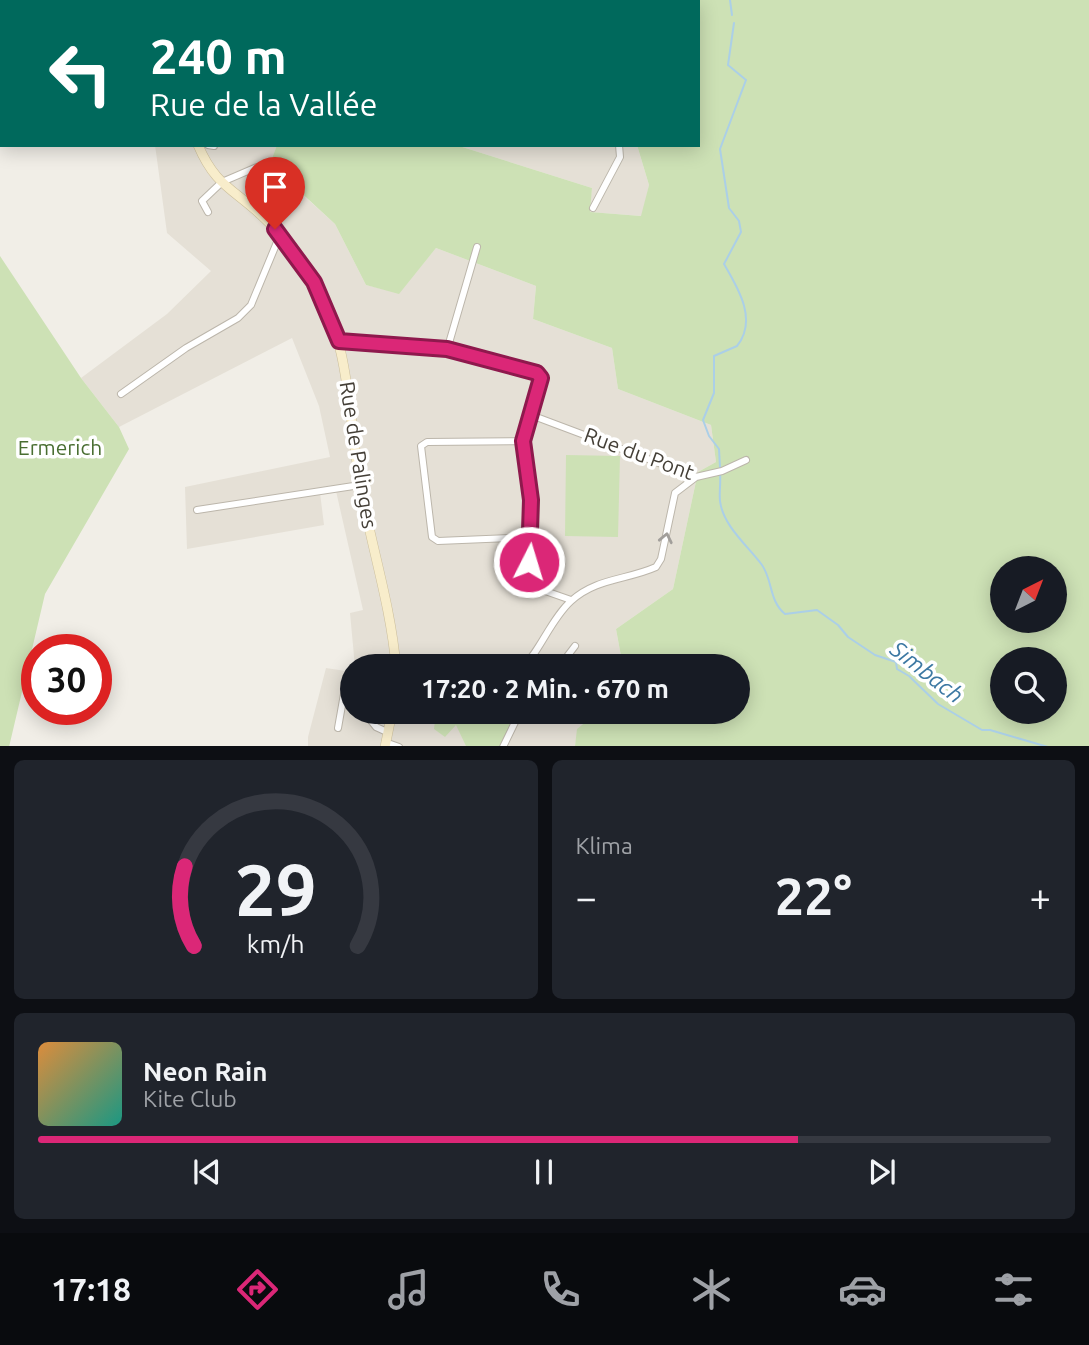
<!DOCTYPE html>
<html lang="de">
<head>
<meta charset="utf-8">
<style>
  :root { --surface:#171b24; --page:#20242c; --text:#f1f3f6; --muted:#9ea1a6; --line:#363941; --accent:#db2777 }
  body { margin:0; font-family:Ubuntu,sans-serif; background:var(--page); color:var(--text); height:100vh; display:flex; flex-direction:column; font-size:26px; white-space:nowrap }
  * { box-sizing:border-box; margin:0 }
  p { font-size:23px; color:var(--muted) }
  .icon { flex:none; width:38px; height:38px; fill:none; stroke:currentColor; stroke-width:2; stroke-linecap:round; stroke-linejoin:round }
  .map { position:relative; height:746px; overflow:hidden }
  .side { display:flex; flex-direction:column; gap:14px; padding:14px; background:#0d0f14; flex:1 }
  .side>* { flex:none }
  .banner { position:absolute; left:0px; top:0px; width:700px; height:147px; box-shadow:0 4px 18px #0003; background:#00695c; color:#fff; overflow:hidden }
  .needle { width:46px; rotate:42deg }
  .tools { position:absolute; left:990px; top:556px; display:grid; gap:14px }
  .tools a { display:grid; place-items:center; width:77px; height:77px; border-radius:50%; background:var(--surface); box-shadow:0 4px 18px #0003; font-size:35px }
  .speed { position:absolute; left:21px; top:634px; display:flex; gap:14px; font-size:35px; font-weight:700; text-align:center }
  .speed>* { display:grid; place-content:center; width:91px; height:91px; border-radius:50%; background:var(--surface); box-shadow:0 4px 18px #0003; line-height:1 }
  .speed .limit { border:10px solid #d22; background:#fff; color:#111 }
  .pin { position:absolute; display:grid; place-items:center; width:60px; height:60px; color:#fff; margin:-72px -30px; border-radius:50% 50% 50% 0; rotate:-45deg; box-shadow:0 0 7px #0007 }
  .pin .icon { rotate:45deg }
  .me { position:absolute; width:77px; margin:-38px; rotate:5deg; stroke-linejoin:round; filter:drop-shadow(0 0 5px #0008) }
  .turn { display:flex; align-items:center; gap:24px; height:147px; padding:0 35px; font-size:32px }
  .turn .icon { width:91px; height:91px; stroke-width:2.5 }
  .turn b { display:block; font-size:49px; line-height:60px }
  .big { font-size:52px; font-weight:600; line-height:1.1 }
  .side .widget { flex:1; display:flex; flex-direction:column; justify-content:center; gap:10px; min-width:0; padding:0 24px; border-radius:10px; background:var(--page) }
  .side .dial { align-items:center; gap:0 }
  .dial svg { height:182px; overflow:visible; fill:none; stroke:var(--line); stroke-width:7; stroke-linecap:round; text-anchor:middle }
  .dial text { fill:var(--text); stroke:none }
  .song { display:flex; align-items:center; gap:21px }
  .cover { width:84px; height:84px; border-radius:10px; background:linear-gradient(135deg,hsl(30 70% 55%),hsl(170 70% 35%)) }
  .played { height:7px; border-radius:4px; background:linear-gradient(90deg,var(--accent) 75%,var(--line) 75%) }
  .keys { display:flex; justify-content:space-around; direction:ltr }
  .heat { display:flex; justify-content:space-between; align-items:center; font-size:38px; direction:ltr }
  .side .tiles { flex:1; display:grid; gap:14px; grid-template-columns:1fr 1fr }
  .widget:last-child { grid-column:span 2 }
  .trip { position:absolute; left:340px; top:654px; width:410px; height:70px; border-radius:35px; background:var(--surface); box-shadow:0 4px 18px #0003; font-weight:600; line-height:70px; text-align:center }
  .dock { display:flex; height:112px; justify-content:space-around; align-items:center; background:#090b0e; color:var(--muted) }
  .dock .icon { width:49px; height:49px }
  .dock .selected { color:var(--accent) }
  .dock b { font-size:32px; color:var(--text) }
  .map>svg:first-child { display:block }
</style>
</head>
<body>
<div class="map">
<svg width="1089" height="747" viewBox="0 0 1089 747">
  <rect width="100%" height="100%" fill="#f1eee7"/>
  <path fill="#e5e0d6" d="M231 0H549L230 2Z
    M155 145H277L270 165 335 224 366 285 399 293 436 248 536 286 533 319 612 348 618 389 711 425 716 462 698 472 673 589 616 629 623 667H355L350 613 363 610 336 491 320 493 324 525 187 549 185 487 330 457 319 406 292 338 119 427 81 378 167 314 211 271 167 233Z
    M456 145H637L649 185 642 216 589 212 592 188Z
    M326 668 352 672V712H598L578 729 575 746 308 747V737Z"/>
  <path fill="#cde1b5" fill-rule="evenodd" d="M549 0H1089V746H575L577 729 598 712H737V667H623L616 629 673 589 698 472 716 462 711 425 618 389 612 348 533 319 536 286 436 248 399 294 366 285 335 224 270 164 277 145H456L592 188 590 212 641 216 649 185 637 145H698V2ZM1003 569H1055V621H1003ZM1003 660H1055V712H1003Z
    M0 256 81 378 119 427 129 449 45 594 9 747 0 746Z
    M566 455 620 456 618 537 565 536Z
    M436 712H481L513 719 500 746H466L456 725 445 737 434 729Z"/>
  <g fill="none" stroke-linecap="round" stroke-linejoin="round">
    <path stroke="#abcfe7" stroke-width="2" d="M730 0 732 15
      M720 467 719 449 709 436 703 420 714 393V356L737 346C758 320 738 288 724 264L741 232 739 221 729 208 720 149 746 80 728 65 734 23
      M720 473C721 482 719 492 720 501 723 526 748 546 762 565 773 581 769 601 785 614L817 610 838 625 848 637 875 655 896 662 897 669 909 676 938 704 982 730H990L1048 747"/>
    <g stroke="#bcb6ab" stroke-width="8">
      <path id="street" d="M440 0 443 2
        M490 2 491 0
        M208 145 214 146
        M593 208 620 157 619 145
        M208 212 202 201 222 182 257 167
        M339 341 447 350 537 373 541 378 523 441 531 500 532 537 525 580 528 585 571 600
        M447 350 477 247
        M121 394 186 348 238 318 251 305 280 235
        M531 415 696 477 722 471 746 460
        M523 441 427 442 421 446 432 537 438 541 532 537
        M197 510 360 485
        M522 667C539 654 550 620 571 601 596 578 627 580 656 567L661 559 675 493 696 477
        M559 667 575 646
        M364 712 376 727 387 732
        M338 728 344 694 352 686
        M385 742 399 747
        M503 747 520 712"/>
    </g>
    <g stroke="#ccbf9c" stroke-width="10">
      <path id="secondary" d="M270 2V0
        M198 145C215 185 232 188 261 215 282 234 300 258 314 282 352 346 348 423 362 494 373 552 391 608 396 667
        M385 747 392 712"/>
    </g>
    <use href="#street" stroke="#fff" stroke-width="6"/>
    <use href="#secondary" stroke="#f8edcb" stroke-width="9"/>
  </g>
  <defs><path id="oneway-chevron" d="M-2-3.5L2.5 0L-2 3.5" fill="none" stroke-width="1.6" stroke-linecap="round" stroke-linejoin="round" transform="scale(1.75)"/></defs>
  <use stroke="#a29f9b" href="#oneway-chevron" transform="translate(666 538) rotate(-78)"/>
  <g fill="none" stroke-linecap="round" stroke-linejoin="round">
    <g stroke="#8e194d" stroke-width="18">
      <path id="route" d="M275 229 314 282 339 341 447 349 537 373 541 378 523 441 531 500 529 562"/>
    </g>
    <use href="#route" stroke="#db2777" stroke-width="12"/>
  </g>
  <g text-anchor="middle" stroke-width="7" stroke-linejoin="round" paint-order="stroke">
    <g font-size="21" fill="#496e31" stroke="#fff">
      <text x="60" y="455">Ermerich</text>
    </g>
    <g font-size="21" fill="#443f37" stroke="#fff">
      <text transform="translate(639 454) rotate(20)" y="7">Rue du Pont</text>
      <text transform="translate(358 455) rotate(81)" y="7">Rue de Palinges</text>
    </g>
    <g font-size="23" font-style="italic" fill="#3d79a3" stroke="#fff">
      <text transform="translate(927 672) rotate(38)" y="8">Simbach</text>
    </g>
  </g>
</svg>
<div class="tools">
<a><svg class="needle" viewBox="-14 -14 28 28"><path d="M0-13l5 13h-10z" fill="#e53935"/><path d="M0 13l5-13h-10z" fill="#9ea1a6"/></svg></a>
<a><svg class="icon" aria-label="search" viewBox="0 0 24 24"><circle cx="10" cy="10" r="6"/><path d="M15 15l6 6"/></svg></a>
</div>
<div class="speed"><div class="limit">30</div></div>
<div class="pin" style="left:275px;top:229px;background:#d93025"><svg class="icon" aria-label="arrive" viewBox="0 0 24 24"><path d="M6 21V4h12l-3 4 3 4H6"/></svg></div>
<svg class="me" style="left:529px;top:562px" viewBox="-20 -20 40 40"><circle r="17" fill="#db2777" stroke="#fff" stroke-width="3"/><path d="M0-11L8 9 0 5-8 9z" fill="#fff"/></svg>
<div class="trip">17:20 · 2 Min. · 670 m</div>
<div class="banner">
<div class="turn"><svg class="icon" aria-label="left" viewBox="0 0 24 24"><path d="M17 20v-9H6M10 6l-5 5 5 5"/></svg><div><b>240 m</b>Rue de la Vallée</div></div>
</div>
</div>
<section class="side">
<div class="tiles">
<div class="widget dial"><svg viewBox="0 0 100 80">
<path d="M14 69A42 42 0 1 1 86 69"/>
<path d="M14 69A42 42 0 0 1 10 34" stroke="#db2777"/>
<text x="50" y="56" font-size="32" font-weight="700">29</text>
<text x="50" y="72" font-size="11">km/h</text>
</svg></div>
<div class="widget"><p>Klima</p>
<div class="heat"><a>−</a><b class="big">22°</b><a>+</a></div>
</div>
<div class="widget">
<div class="song"><i class="cover"></i><div><b>Neon Rain</b><p>Kite Club</p></div></div>
<div class="played"></div>
<div class="keys"><svg class="icon" aria-label="previous" viewBox="0 0 24 24"><path d="M18 5L8 12l10 7zM5 5v14"/></svg><svg class="icon" aria-label="pause" viewBox="0 0 24 24"><path d="M8 5v14M16 5v14"/></svg><svg class="icon" aria-label="next" viewBox="0 0 24 24"><path d="M6 5l10 7-10 7zM19 5v14"/></svg></div>
</div>
</div>
</section>
<nav class="dock">
<b>17:18</b>
<svg class="icon selected" aria-label="directions" viewBox="0 0 24 24"><path d="M12 3l9 9-9 9-9-9zM9 14v-3h6M13 9l2 2-2 2"/></svg>
<svg class="icon" aria-label="music" viewBox="0 0 24 24"><path d="M9 18V5l10-2v13"/><circle cx="6" cy="18" r="3"/><circle cx="16" cy="16" r="3"/></svg>
<svg class="icon" aria-label="phone" viewBox="0 0 24 24"><path d="M5 4h4l2 5-3 2q2 4 5 5l2-3 5 2v4C11 20 4 13 5 4z"/></svg>
<svg class="icon" aria-label="climate" viewBox="0 0 24 24"><path d="M12 3v18M4 7l16 10M4 17L20 7"/></svg>
<svg class="icon" aria-label="car" viewBox="0 0 24 24"><path d="M5 17H2v-5l4-1 3-4h7l3 4 3 1v5h-3M9 17h6M6 11h13"/><circle cx="7" cy="17" r="2"/><circle cx="17" cy="17" r="2"/></svg>
<svg class="icon" aria-label="filters" viewBox="0 0 24 24"><path d="M4 7h16M4 17h16"/><circle cx="9" cy="7" r="2"/><circle cx="15" cy="17" r="2"/></svg>
</nav>
</body>
</html>
